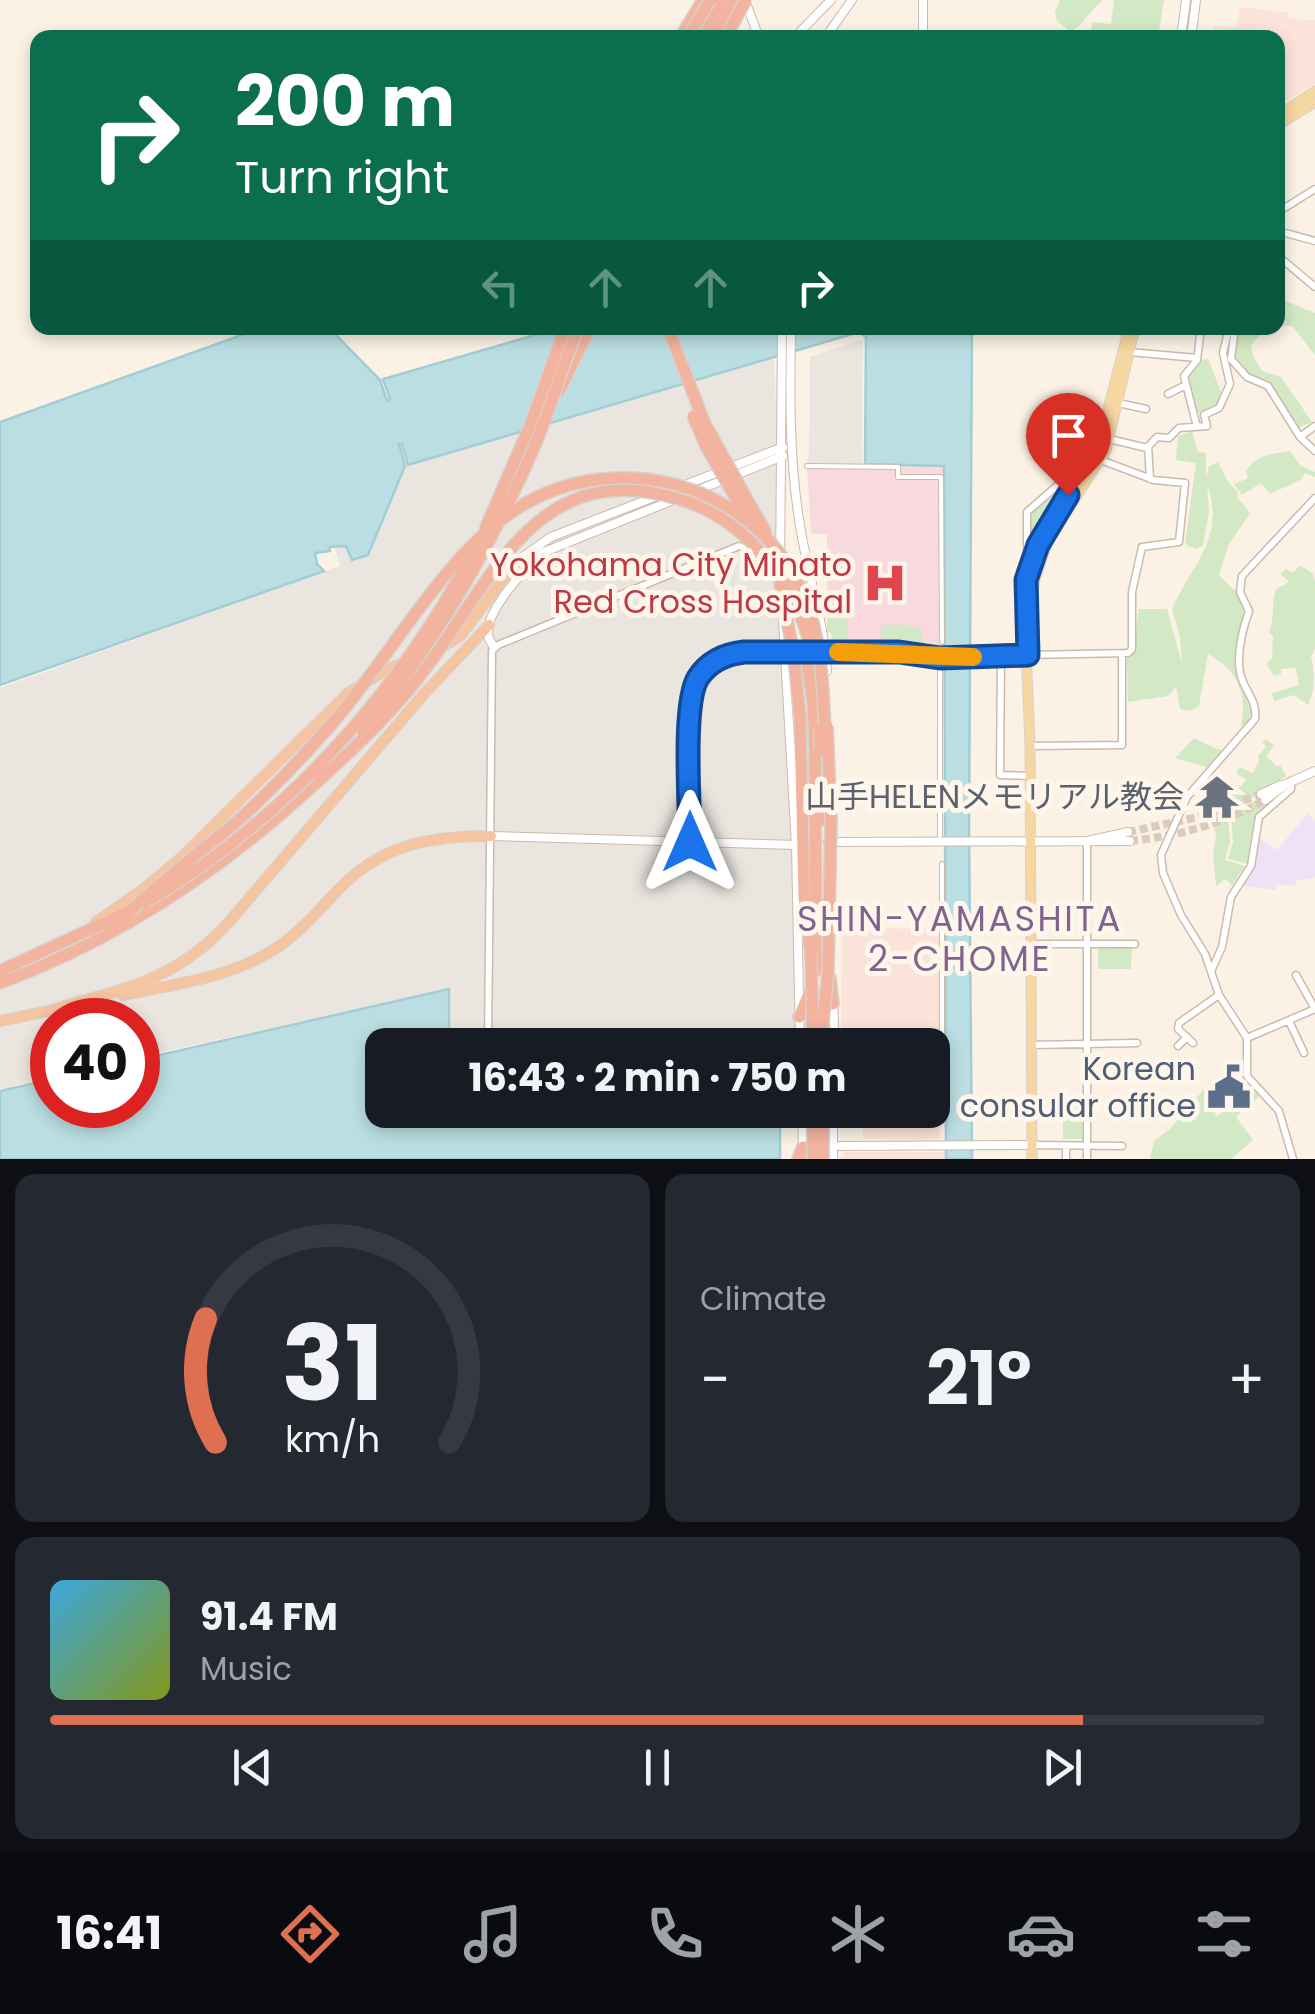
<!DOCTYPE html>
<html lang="en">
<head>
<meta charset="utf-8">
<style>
  :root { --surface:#171b24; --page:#242831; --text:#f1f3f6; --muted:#9ea1a6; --line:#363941; --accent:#de6f51 }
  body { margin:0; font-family:Poppins,"Noto Sans JP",sans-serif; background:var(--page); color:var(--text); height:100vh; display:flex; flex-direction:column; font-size:38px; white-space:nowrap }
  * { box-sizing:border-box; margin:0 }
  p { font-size:32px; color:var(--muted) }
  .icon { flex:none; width:55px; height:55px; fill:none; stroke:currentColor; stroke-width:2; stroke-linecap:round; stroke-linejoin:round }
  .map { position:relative; height:1159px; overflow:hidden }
  .sheet { display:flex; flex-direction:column; gap:15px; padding:15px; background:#0d0f14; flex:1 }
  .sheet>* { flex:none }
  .hud { position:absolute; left:30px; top:30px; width:1255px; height:305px; border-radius:20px; box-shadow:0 5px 15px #0003; background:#0b6e4f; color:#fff; overflow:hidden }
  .speed { position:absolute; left:30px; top:998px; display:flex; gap:20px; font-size:50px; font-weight:700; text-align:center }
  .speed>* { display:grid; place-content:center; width:130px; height:130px; border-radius:50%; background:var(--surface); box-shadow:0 5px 15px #0003; line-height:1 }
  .speed .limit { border:15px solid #d22; background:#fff; color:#111 }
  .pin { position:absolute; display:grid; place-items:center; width:85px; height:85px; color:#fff; margin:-102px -42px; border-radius:50% 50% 50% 0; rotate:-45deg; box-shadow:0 0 10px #0007 }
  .pin .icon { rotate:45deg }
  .me { position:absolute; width:110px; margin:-55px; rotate:0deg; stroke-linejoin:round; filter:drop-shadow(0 0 8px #0008) }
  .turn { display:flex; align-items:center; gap:35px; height:210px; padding:0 40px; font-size:45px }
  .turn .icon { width:130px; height:130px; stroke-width:2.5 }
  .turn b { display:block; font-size:70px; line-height:85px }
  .lanes { display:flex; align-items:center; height:95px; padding:0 40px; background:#0003; justify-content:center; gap:50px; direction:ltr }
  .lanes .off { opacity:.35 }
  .big { font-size:75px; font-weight:700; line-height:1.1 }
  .sheet .widget { flex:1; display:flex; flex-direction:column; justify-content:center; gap:15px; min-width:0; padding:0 35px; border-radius:20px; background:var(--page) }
  .sheet .dial { align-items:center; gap:0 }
  .dial svg { height:260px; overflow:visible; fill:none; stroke:var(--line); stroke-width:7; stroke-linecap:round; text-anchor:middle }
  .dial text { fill:var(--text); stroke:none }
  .song { display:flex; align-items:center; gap:30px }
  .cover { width:120px; height:120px; border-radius:15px; background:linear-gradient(135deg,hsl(200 70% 55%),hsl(70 70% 35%)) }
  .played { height:10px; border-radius:5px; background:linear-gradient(90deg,var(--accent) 85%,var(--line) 85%) }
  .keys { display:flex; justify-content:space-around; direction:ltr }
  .heat { display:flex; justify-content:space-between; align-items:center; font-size:55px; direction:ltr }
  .sheet .tiles { flex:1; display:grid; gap:15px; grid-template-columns:1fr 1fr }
  .widget:last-child { grid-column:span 2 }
  .trip { position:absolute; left:365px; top:1028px; width:585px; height:100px; border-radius:20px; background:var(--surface); box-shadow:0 5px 15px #0003; font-weight:700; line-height:100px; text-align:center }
  .dock { display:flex; height:160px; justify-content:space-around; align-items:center; background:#090b0e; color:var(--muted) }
  .dock .icon { width:70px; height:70px }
  .dock .on { color:var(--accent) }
  .dock b { font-size:45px; color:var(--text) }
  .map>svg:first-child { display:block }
</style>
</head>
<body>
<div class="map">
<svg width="1315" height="1159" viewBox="0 0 1315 1159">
  <rect width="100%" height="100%" fill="#fbf2e5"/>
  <path fill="#fbe3d9" d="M1240 7 1289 13V19L1315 20V84L1278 106V38H1212L1214 26 1237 27Z
    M842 928 940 929V1139H863V1118L841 1117V1110H932V1045H841Z
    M846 1152H945V1159H840Z"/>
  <path fill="#ebe5df" d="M863 339 862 465H806L809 452 810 357Z
    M774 358 800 1045H450L449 989 138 1057V1020H52V1077L0 1089V688L340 566 335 549 344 545 352 561 369 556 404 467Z"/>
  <path fill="#efe2f7" d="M1308 813 1315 821V877L1296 881V886L1277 884 1276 890 1243 886 1256 859 1257 836 1277 850Z"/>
  <path fill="#f8d9dd" d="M807 465 943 466 944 650 836 646 832 642 831 633 827 632V534H811Z"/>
  <path fill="#d3e8c4" d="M1060 0H1102L1078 27 1070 31 1057 21 1055 11Z
    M1114 0H1164L1158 37H1090L1092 22 1111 24Z
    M1278 298 1315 313V355L1292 326H1278Z
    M1239 328H1275L1259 336 1251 345 1253 356 1262 371 1281 377 1312 422 1298 428 1265 380 1246 372 1234 357Z
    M1208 359 1222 394 1216 405 1196 414 1187 376 1201 360Z
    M1192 431 1198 452 1206 453V479L1209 466 1218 462 1228 482 1237 491 1238 498 1250 513 1229 544 1219 575C1226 584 1237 590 1242 598 1249 609 1232 659 1238 679 1241 689 1248 699 1253 708L1246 727 1241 725C1248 693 1237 670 1208 654L1199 706 1190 711 1180 709 1176 687 1168 696 1128 702 1127 659 1133 652 1139 609H1167L1182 664 1180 637 1172 609C1192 564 1226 539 1207 484L1209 511 1203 546 1195 549 1185 544 1196 463 1176 460 1178 436Z
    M1290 451 1300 465 1315 472V477L1305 473 1302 479 1270 494 1261 483 1242 495 1234 484 1248 478 1246 471C1257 454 1272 454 1290 451Z
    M1079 472 1040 527 1029 552 1027 515 1033 507Z
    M1300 565 1313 574 1315 582V648L1311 657C1315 671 1315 693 1308 705L1294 695 1274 701 1272 693 1299 685 1296 668 1281 669V674L1274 676 1266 664 1272 658 1273 636 1269 632C1275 616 1271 605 1276 589L1289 582 1280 574 1286 569 1293 573Z
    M827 604 848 605V644H835L831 632H827Z
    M902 625 921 628 922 645H881V625Z
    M1194 738 1224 752 1209 768 1175 758Z
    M1266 739 1274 746 1266 756 1278 767 1280 765 1286 776 1228 813 1230 841 1225 860 1245 866 1232 885 1225 879 1216 886 1213 855 1216 835 1209 800 1221 806 1230 795 1226 790 1229 787 1239 788 1246 780 1236 773 1239 767 1253 773 1259 761 1258 756 1266 747 1262 742Z
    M1261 796 1267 804 1254 819 1247 864 1228 859 1233 842 1231 818Z
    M1132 947 1131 969H1098V949Z
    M1210 1082C1201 1096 1208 1103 1217 1116L1249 1094 1252 1088 1260 1096 1236 1117 1253 1140 1231 1159H1150L1154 1141 1171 1128Z
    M1082 1102 1083 1139H1063V1103Z"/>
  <path fill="#bbdee3" stroke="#a2cdd5" stroke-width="2.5" d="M261 328H329L380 380 387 401 390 399 383 379 559 328H972L969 827 972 1159H946L944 466 865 464 866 337 859 332 408 465 402 444H399L405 466 368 555 352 560 346 546 329 547 330 551 315 553 317 564 324 571 0 685V422Z
    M449 989V1045H382V1110H780V1159H0V1091L52 1079V1105H138V1060Z"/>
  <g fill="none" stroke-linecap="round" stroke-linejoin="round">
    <path stroke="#d9ccbf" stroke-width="8" stroke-dasharray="8 4" stroke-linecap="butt" d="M1128 832 1203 816 1261 794
      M1130 841C1178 836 1223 824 1265 800"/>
    <g stroke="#ccbaac" stroke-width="6">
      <path id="pedestrian" d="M807 466 898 467V477H941L942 642
        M940 836V664
        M942 864V1121"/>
    </g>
    <g stroke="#ccbaac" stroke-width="9">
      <path id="minor" d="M1278 212 1315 189
        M1278 231 1315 241
        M1278 256 1315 287
        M1235 328 1231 359 1247 377 1268 386 1300 437 1315 451
        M1129 352 1197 358
        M1168 394 1186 385
        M1118 403 1146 409
        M1197 427 1184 376 1197 360 1201 328
        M1300 437 1315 426
        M1109 439 1147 448 1157 437 1169 438 1179 428 1207 426 1204 415 1219 408 1230 384 1223 353 1229 328
        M1148 446 1150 479
        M1031 562 1027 546V512L1074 471 1087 466
        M1028 655 1128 653 1132 649V592L1142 547 1179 542 1185 483 1154 480 1098 459
        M1001 656 1000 775 1030 776
        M1030 746 1122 745V654
        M1087 841V1159
        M1031 944H1135
        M1212 969 1222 947 1231 897 1251 866 1259 817 1291 789V781
        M1289 1021 1304 1053
        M1247 1038 1315 1009 1296 975
        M1193 1043 1178 1029 1179 1023 1219 995
        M488 1045 492 651 498 645 739 546 753 551
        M659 1045 664 1042H835
        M1031 1045 1137 1043
        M1178 1046 1187 1037
        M1032 1145 1122 1146
        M1066 1159V1146
        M1293 1159 1279 1111 1247 1076V1038L1219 995 1205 954 1181 915 1163 873 1161 855 1187 797 1255 719C1257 703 1249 696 1243 682 1234 661 1242 631 1249 611L1240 592 1242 576 1315 498"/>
    </g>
    <g stroke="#ccbaac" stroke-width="10">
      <path id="tertiary" d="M745 0 759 38
        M794 38 831 0
        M825 38 852 0
        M923 38V0
        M1181 38 1186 0
        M1191 38 1196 0
        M791 328C790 391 789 456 799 519 806 570 824 619 827 671
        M517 561 551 537 783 447
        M780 576 782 328
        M783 620 796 845 800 1045
        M494 647C490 641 488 639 488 632 487 610 527 565 544 552L783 456
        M1261 794 1281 785
        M1265 800 1286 784 1315 771
        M491 836 796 845
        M1087 841 1128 832
        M690 842 692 693C698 676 708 662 727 655 750 647 780 652 804 652 879 652 953 658 1028 655
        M828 842 1130 841
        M833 1000 835 1045
        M802 1110 803 1150
        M832 1146 1032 1145
        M833 1159V1110"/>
    </g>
    <g stroke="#d8d1cd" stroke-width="11">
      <path id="primary" d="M1278 115 1315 91
        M1278 125 1315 102
        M1030 612 1035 579 1048 541 1106 450 1135 328
        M1032 1159 1030 746 1024 596 1031 563 1047 525 1098 448 1129 328"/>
    </g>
    <g stroke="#d8d1cd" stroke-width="12">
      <path id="trunk" d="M96 922 141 891 183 856 348 693 386 670 444 646 460 636 517 561
        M123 995C172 985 227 978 270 952 297 936 317 912 338 890 382 844 430 836 491 836
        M52 1010C124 988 176 981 229 922L423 695 489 625
        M0 1021 58 1009"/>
    </g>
    <g stroke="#d8d1cd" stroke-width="14">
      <path id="motorway" d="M680 38 703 0
        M699 38 721 0
        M712 38 734 0
        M559 391 590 328
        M807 662 813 702 815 750 816 971
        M800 718 804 897 811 953
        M825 798V820
        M0 971 130 911
        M830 978 833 1004
        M0 983C121 938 225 868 319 780
        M799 1017 811 989
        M798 1159 803 1147"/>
    </g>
    <use href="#pedestrian" stroke="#fff" stroke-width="4"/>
    <use href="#minor" stroke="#fff" stroke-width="6"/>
    <use href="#tertiary" stroke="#fff" stroke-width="8"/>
    <use href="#primary" stroke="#f6d6a1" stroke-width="9"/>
    <use href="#trunk" stroke="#f4c5a0" stroke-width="10"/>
    <use href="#motorway" stroke="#f2b49f" stroke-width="11"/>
    <g stroke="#d8d1cd" stroke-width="14" stroke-linecap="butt">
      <path id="motorway-bridge" d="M688 38 710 0
        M725 38 746 0
        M668 328 705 424 766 533
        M693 416 707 448 745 514
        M485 529 530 426 565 328
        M787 576 812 649
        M780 584 794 656 800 718
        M820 729V750
        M363 732C434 644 488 553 533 450 550 410 562 368 578 328
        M319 780C359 744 397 708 429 664 495 573 541 457 679 499 726 513 764 547 786 591
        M146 902C285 820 400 692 474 550
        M130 911C163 880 199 853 234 824 268 794 299 761 329 727 388 661 438 564 509 514 608 443 754 480 803 593 822 638 823 686 825 734
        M811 953 813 1045
        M823 1021 828 971 831 818 827 726
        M823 1045V1014
        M813 1159V1110
        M823 1159V1110"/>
    </g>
    <use href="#motorway-bridge" stroke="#f2b49f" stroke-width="11"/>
  </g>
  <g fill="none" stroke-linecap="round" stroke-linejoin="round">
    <g stroke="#114b97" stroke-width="25">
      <path id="route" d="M690 842C690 807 682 704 698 678 709 661 726 654 744 652H899L940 658 1028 655 1026 580 1038 545 1068 495"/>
    </g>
    <use href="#route" stroke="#1a73e8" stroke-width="18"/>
    <path stroke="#f59e0b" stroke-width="18" d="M838 652 973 657"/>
  </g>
  <defs>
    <g id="hospital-bare" transform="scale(3.45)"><path d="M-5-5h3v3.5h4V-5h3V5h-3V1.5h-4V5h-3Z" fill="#e0444e" stroke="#fef6eb" stroke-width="2.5" paint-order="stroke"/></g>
    <g id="temple-bare" transform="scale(3.45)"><path d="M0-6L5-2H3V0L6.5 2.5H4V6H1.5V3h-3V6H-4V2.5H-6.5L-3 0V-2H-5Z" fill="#6b7280" stroke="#fef6eb" stroke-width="2.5" paint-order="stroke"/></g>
    <g id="civic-bare" transform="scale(3.45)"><path d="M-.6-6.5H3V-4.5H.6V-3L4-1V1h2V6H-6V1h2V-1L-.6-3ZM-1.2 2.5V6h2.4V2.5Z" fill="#5c6f8a" stroke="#fef6eb" stroke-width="2.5" paint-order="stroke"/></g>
  </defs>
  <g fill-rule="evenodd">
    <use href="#hospital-bare" x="885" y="583"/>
    <use href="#temple-bare" x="1217" y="797"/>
    <use href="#civic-bare" x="1229" y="1087"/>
  </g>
  <g text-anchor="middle" stroke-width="10" stroke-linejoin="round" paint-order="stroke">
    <g font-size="32" fill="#be3a42" stroke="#fef6eb" text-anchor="end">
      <text x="852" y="576">Yokohama City Minato<tspan x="852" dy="37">Red Cross Hospital</tspan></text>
    </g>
    <g font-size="32" fill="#5b616d" stroke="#fef6eb" text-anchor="end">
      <text x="1184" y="808">山手HELENメモリアル教会</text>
    </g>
    <g font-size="32" fill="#4e5e75" stroke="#fef6eb" text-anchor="end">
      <text x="1196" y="1080">Korean<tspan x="1196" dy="37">consular office</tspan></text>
    </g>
    <g font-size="35" letter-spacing="2.5" fill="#80648f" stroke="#fef6eb">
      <text x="960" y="931">SHIN-YAMASHITA<tspan x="960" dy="40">2-CHOME</tspan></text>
    </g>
  </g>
</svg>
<div class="speed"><div class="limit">40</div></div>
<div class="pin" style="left:1068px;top:495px;background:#d93025"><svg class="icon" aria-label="arrive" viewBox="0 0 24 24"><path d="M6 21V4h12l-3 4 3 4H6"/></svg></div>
<svg class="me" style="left:690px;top:842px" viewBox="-20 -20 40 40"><path d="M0-17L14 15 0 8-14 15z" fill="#1a73e8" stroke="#fff" stroke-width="4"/></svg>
<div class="trip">16:43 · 2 min · 750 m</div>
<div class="hud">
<div class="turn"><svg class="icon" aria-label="right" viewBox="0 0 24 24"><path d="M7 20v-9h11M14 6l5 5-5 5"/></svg><div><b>200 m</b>Turn right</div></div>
<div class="lanes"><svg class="icon off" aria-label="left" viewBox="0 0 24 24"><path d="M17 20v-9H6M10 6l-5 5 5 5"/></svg><svg class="icon off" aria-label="ahead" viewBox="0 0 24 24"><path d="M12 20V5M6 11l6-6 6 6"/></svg><svg class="icon off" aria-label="ahead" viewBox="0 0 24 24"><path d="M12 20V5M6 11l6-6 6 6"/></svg><svg class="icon" aria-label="right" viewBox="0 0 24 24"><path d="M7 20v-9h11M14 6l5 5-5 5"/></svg></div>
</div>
</div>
<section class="sheet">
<div class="tiles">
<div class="widget dial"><svg viewBox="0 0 100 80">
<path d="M14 69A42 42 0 1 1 86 69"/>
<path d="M14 69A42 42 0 0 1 11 31" stroke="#de6f51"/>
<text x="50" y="56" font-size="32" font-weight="700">31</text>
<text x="50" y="72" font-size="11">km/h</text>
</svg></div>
<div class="widget"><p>Climate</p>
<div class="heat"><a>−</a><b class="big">21°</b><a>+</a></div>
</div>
<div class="widget">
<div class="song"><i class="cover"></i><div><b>91.4 FM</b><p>Music</p></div></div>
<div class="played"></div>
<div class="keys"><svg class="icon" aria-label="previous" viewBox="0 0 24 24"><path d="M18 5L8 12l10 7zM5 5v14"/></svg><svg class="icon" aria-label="pause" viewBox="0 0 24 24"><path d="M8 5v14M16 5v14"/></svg><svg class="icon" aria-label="next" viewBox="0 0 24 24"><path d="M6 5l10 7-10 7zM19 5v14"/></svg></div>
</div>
</div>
</section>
<nav class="dock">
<b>16:41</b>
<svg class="icon on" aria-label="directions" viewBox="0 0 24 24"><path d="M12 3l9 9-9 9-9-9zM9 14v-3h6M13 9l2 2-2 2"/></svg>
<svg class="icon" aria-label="music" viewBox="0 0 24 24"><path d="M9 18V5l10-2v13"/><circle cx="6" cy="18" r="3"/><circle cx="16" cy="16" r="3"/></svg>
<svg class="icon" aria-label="phone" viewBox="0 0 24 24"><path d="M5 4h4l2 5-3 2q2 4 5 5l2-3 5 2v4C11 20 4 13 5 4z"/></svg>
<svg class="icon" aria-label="climate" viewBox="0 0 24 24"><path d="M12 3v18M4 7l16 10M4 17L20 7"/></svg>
<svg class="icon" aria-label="car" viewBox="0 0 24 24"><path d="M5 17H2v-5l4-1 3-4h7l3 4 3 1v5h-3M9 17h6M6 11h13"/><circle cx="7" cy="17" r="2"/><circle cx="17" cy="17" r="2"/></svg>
<svg class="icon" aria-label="filters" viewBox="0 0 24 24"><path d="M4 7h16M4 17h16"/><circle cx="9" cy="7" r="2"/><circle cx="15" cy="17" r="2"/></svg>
</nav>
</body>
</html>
